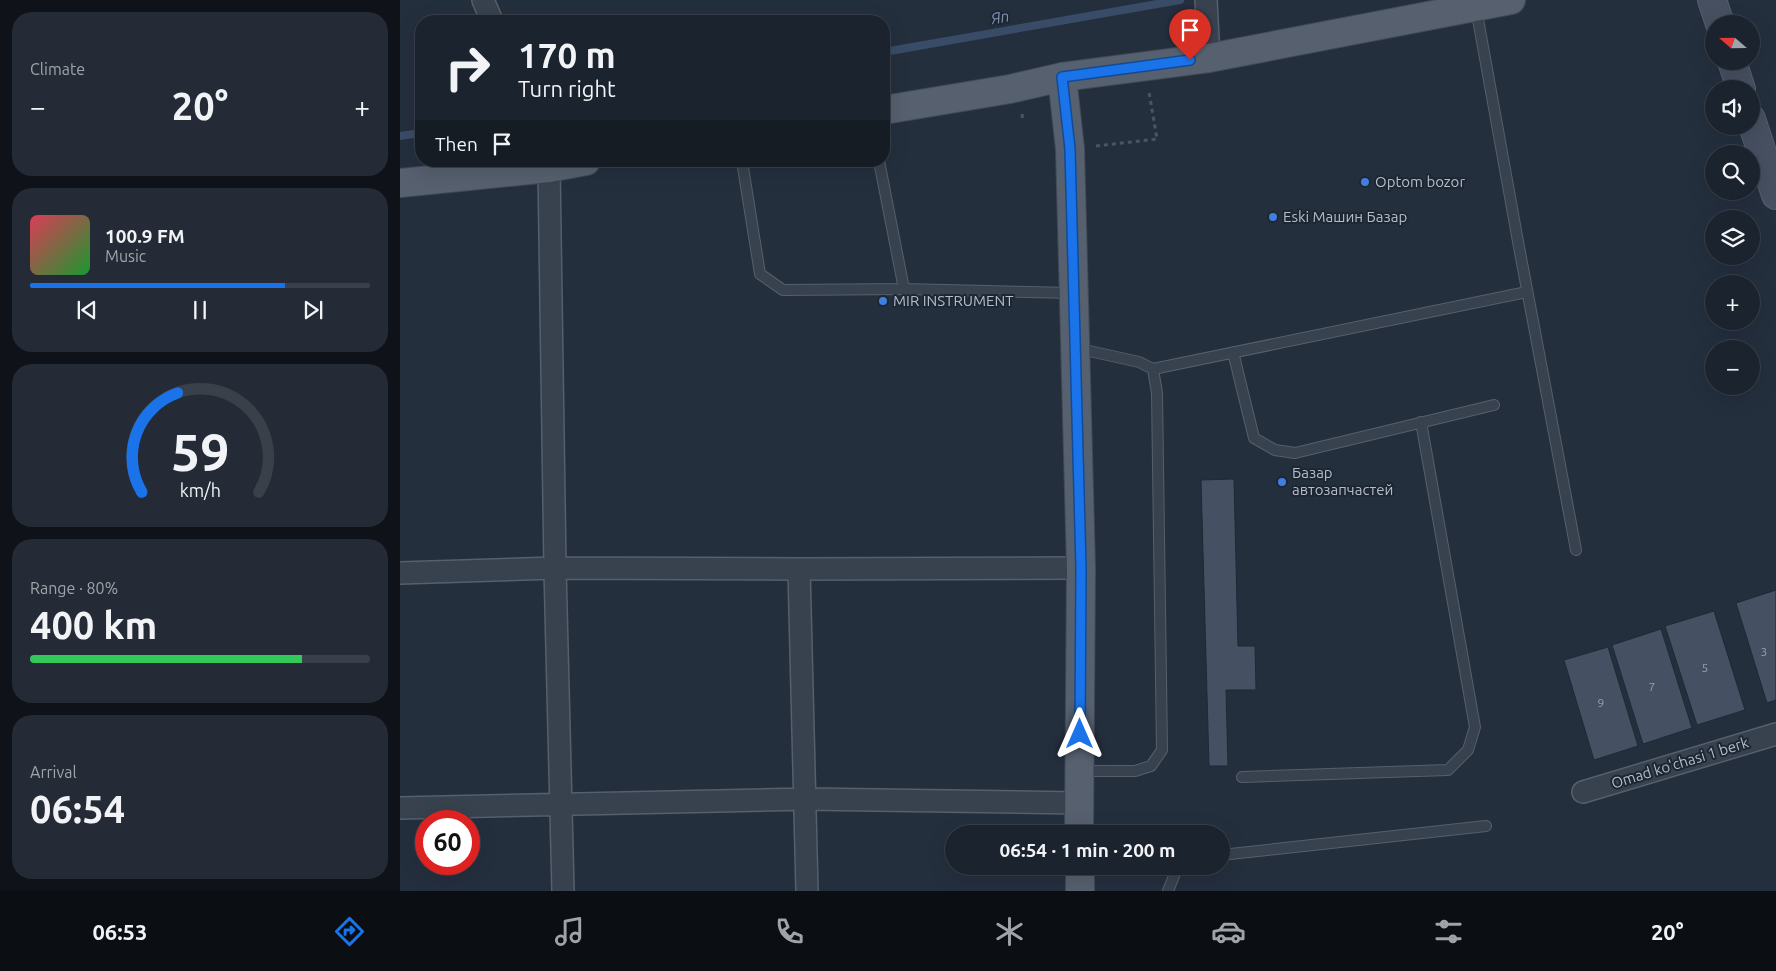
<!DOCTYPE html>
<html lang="en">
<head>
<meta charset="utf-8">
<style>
  :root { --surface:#1b232e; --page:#242b36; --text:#f1f3f6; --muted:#a0a4aa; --line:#39404a; --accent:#1a73e8 }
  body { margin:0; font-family:Ubuntu,sans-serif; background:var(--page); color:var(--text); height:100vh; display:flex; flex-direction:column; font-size:19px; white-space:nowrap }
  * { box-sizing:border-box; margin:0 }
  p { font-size:16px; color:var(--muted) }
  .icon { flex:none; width:28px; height:28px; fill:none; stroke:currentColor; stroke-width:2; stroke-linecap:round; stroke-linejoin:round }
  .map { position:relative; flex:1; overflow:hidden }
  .drawer { display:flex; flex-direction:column; gap:12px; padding:12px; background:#0f1319; width:400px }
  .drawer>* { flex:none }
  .guide { position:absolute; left:15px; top:15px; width:475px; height:152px; border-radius:20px; box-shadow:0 5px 20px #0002,0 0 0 1px var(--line); background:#1b232e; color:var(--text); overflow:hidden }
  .needle { width:32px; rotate:290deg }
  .buttons { position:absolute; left:1305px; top:15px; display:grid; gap:10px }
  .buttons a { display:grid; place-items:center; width:55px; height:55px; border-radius:50%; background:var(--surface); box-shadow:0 5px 20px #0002,0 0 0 1px var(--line); font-size:25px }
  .speed { position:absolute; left:15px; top:810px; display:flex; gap:10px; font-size:25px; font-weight:700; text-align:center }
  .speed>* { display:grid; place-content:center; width:65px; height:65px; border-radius:50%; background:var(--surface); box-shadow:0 5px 20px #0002,0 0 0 1px var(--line); line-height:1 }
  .speed .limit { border:8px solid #d22; background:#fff; color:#111 }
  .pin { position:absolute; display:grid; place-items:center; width:42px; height:42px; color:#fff; margin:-51px -21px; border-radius:50% 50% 50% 0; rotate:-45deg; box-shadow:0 0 5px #0007 }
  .pin .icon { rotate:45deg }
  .me { position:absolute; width:55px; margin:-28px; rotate:0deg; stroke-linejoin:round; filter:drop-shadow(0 0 4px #0008) }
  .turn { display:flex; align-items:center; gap:18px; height:105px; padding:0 20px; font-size:22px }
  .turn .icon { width:65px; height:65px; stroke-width:2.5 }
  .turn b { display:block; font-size:35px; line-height:42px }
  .then { display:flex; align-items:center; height:48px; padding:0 20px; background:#0003; gap:10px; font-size:19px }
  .big { font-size:38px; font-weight:600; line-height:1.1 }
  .drawer .card { flex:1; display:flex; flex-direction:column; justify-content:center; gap:8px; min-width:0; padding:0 18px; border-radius:20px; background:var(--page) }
  .drawer .dial { align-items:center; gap:0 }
  .dial svg { height:130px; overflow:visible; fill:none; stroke:var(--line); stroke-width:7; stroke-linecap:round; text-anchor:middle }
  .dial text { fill:var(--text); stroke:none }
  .song { display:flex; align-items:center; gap:15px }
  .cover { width:60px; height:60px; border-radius:8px; background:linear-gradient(135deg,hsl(350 70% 55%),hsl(130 70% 35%)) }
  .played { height:5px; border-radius:2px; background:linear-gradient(90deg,var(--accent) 75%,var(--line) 75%) }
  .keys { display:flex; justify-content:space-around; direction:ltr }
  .heat { display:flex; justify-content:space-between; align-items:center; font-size:28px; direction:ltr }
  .charge { height:8px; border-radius:4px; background:linear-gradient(90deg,#34c759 80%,var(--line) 0) }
  .trip { position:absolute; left:545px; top:825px; width:285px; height:50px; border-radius:25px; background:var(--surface); box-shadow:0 5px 20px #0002,0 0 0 1px var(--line); font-weight:600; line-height:50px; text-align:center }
  .dock { display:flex; height:80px; justify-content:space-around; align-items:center; background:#0b0e12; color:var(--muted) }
  .dock .icon { width:35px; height:35px }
  .dock .on { color:var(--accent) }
  .dock b { font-size:22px; color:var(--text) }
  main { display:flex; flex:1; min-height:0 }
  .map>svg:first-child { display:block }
</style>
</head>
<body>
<main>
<section class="drawer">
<div class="card"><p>Climate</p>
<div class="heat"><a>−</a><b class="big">20°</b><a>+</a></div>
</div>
<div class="card">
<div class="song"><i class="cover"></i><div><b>100.9 FM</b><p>Music</p></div></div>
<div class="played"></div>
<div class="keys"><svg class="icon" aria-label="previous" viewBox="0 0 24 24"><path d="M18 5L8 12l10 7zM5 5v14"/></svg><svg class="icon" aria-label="pause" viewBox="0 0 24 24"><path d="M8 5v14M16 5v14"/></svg><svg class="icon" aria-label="next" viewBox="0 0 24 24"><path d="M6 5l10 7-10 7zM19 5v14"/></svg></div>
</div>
<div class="card dial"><svg viewBox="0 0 100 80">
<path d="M14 69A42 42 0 1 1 86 69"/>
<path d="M14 69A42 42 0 0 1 36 8" stroke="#1a73e8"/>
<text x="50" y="56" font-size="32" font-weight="700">59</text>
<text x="50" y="72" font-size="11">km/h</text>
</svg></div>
<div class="card"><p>Range · 80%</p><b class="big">400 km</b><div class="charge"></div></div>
<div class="card"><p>Arrival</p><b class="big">06:54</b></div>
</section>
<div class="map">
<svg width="1376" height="891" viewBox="0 0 1376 891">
  <rect width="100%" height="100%" fill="#242f3e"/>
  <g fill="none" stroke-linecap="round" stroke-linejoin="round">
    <path stroke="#394c67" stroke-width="8" d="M484 52 780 0
      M0 136 21 133"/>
  </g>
  <path fill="#455162" stroke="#1f2835" d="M834 479 838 646H855L856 690H826L828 766H809L801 480Z
    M1376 590V700L1367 703 1336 603Z
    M1314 611 1345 710 1297 725 1265 626Z
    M1261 629 1292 728 1243 744 1212 645Z
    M1208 647 1238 746 1194 760 1164 660Z"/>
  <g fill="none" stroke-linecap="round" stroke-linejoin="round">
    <g stroke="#565f6c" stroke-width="12">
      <path id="lane" d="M1076 8 1119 247 1176 550
        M342 161 360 274 383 290 504 289 673 293
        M479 161 504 289
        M676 348 739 362 753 369 757 393 762 750 751 766 735 771H680
        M833 352 854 438 875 450 895 453 1094 405
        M753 369 1127 292
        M842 777 1048 770 1068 750 1075 727 1021 422
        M821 855 1086 826
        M768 891 778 866"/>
    </g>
    <g stroke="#565f6c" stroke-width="24">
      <path id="street" d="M83 0 92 21
        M806 0 809 58
        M147 161 149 168 155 568 163 891
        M399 569 407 891
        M0 573 155 568 399 569 681 568
        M1183 792 1376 734
        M0 808 405 799 679 803"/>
    </g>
    <g stroke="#565f6c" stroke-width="30">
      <path id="secondary" d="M1312 0 1320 24
        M1332 61 1341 89
        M1351 119 1376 195"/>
    </g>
    <g stroke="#414a57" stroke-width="30">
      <path id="primary" d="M662 77 670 149 681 568 679 834
        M484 110 610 89 662 77 809 58 1111 0
        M0 183 149 168 186 161
        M680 866V891"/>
    </g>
    <path stroke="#44595c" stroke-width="3" stroke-dasharray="4 4" stroke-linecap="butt" d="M622 114 623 122
      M696 146 757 139 749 92"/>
    <use href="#lane" stroke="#38414e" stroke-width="10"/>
    <use href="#street" stroke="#38414e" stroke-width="21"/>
    <use href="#secondary" stroke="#465061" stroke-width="28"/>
    <use href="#primary" stroke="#56606e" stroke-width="28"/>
  </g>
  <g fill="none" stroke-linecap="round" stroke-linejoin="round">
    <g stroke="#114b97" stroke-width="12">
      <path id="route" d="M680 734 681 568 670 149 662 77 790 60"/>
    </g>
    <use href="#route" stroke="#1a73e8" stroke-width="9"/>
  </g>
  <g fill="#3f7fe0" stroke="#1d2633" stroke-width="2">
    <circle cx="965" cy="182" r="5"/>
    <circle cx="873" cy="217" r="5"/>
    <circle cx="483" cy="301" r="5"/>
    <circle cx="882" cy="482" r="5"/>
  </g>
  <g text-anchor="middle" stroke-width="4" stroke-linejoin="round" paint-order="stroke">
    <g font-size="12" fill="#98a1af">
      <text x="1364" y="656">3</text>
      <text x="1305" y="672">5</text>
      <text x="1252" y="691">7</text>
      <text x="1201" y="707">9</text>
    </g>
    <g font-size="15" fill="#b4bcc9" stroke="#1d2633" text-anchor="start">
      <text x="975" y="187">Optom bozor</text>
      <text x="883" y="222">Eski Машин Базар</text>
      <text x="493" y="306">MIR INSTRUMENT</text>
      <text x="892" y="478">Базар<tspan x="892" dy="17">автозапчастей</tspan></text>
    </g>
    <g font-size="15" fill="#b4bcc9" stroke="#1d2633">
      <text transform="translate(1280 763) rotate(-17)" y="5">Omad ko'chasi 1 berk</text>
    </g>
    <g font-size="16" font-style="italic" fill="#7c92b1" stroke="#1d2633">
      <text transform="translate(600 17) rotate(-10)" y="6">Яп</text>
    </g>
  </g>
</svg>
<div class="buttons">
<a><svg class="needle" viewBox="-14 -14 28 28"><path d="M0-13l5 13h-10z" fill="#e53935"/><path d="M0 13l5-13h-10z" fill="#a0a4aa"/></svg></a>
<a><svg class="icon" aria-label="sound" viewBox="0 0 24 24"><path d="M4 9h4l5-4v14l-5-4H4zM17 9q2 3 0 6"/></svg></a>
<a><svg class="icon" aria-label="search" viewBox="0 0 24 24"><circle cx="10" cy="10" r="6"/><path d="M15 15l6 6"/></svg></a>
<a><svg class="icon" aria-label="layers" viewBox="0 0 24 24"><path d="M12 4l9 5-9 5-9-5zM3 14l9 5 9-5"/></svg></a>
<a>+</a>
<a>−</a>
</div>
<div class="speed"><div class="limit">60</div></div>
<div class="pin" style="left:790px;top:60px;background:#d93025"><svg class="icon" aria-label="arrive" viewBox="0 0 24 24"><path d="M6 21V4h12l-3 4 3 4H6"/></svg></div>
<svg class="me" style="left:680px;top:734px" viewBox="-20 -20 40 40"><path d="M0-17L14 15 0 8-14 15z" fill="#1a73e8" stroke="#fff" stroke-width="4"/></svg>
<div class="trip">06:54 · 1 min · 200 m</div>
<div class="guide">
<div class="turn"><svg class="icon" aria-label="right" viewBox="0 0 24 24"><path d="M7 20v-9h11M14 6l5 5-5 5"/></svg><div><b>170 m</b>Turn right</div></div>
<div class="then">Then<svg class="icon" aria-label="arrive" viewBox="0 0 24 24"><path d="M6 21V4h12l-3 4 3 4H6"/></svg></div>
</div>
</div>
</main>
<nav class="dock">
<b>06:53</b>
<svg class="icon on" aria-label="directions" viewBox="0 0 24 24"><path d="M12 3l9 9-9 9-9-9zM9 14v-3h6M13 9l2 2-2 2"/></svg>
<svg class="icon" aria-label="music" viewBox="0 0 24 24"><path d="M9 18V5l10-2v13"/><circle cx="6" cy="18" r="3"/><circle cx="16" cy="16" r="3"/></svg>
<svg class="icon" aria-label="phone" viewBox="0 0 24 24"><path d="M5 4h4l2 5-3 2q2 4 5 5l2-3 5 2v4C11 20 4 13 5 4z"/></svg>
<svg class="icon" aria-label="climate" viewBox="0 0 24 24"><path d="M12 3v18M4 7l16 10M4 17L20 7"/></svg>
<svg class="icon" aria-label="car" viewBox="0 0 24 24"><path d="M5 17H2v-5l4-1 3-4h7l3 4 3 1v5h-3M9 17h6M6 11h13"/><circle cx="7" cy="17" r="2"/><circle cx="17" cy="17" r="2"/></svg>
<svg class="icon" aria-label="filters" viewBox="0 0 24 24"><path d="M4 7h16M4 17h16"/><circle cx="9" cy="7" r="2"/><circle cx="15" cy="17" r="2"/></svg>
<b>20°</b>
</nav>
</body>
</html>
